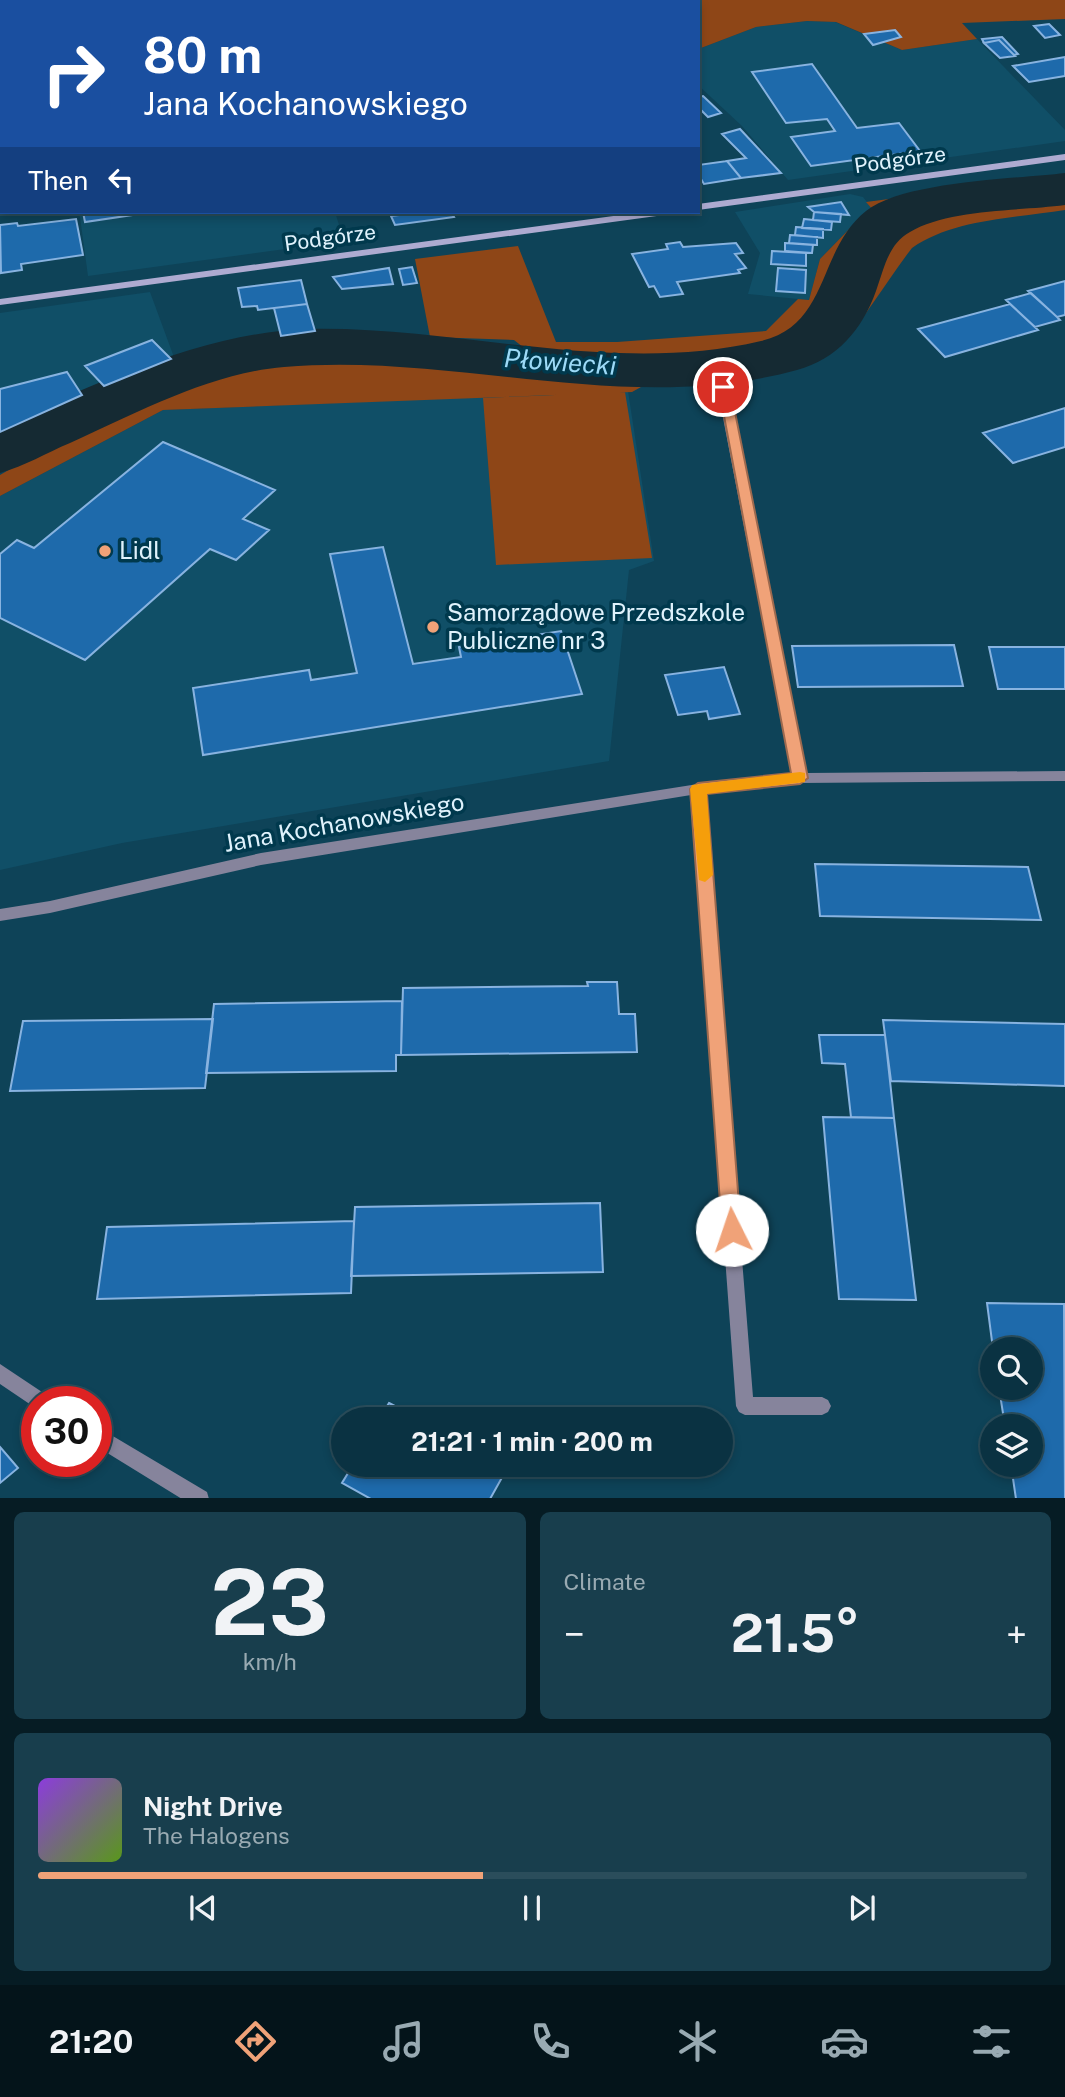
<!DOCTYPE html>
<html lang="en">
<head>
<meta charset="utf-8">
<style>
  :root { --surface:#0a3242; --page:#183e4d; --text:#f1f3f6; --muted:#99aab2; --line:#2a4d5b; --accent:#f0a278 }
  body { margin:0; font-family:"Public Sans",sans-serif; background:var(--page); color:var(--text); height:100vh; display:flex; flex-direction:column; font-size:26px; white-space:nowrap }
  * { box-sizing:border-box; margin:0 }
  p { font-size:23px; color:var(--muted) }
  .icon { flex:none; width:38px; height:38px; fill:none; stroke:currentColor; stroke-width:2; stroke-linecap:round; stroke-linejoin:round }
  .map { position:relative; height:1498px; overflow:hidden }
  .details { display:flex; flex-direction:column; gap:14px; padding:14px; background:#061c24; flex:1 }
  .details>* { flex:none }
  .top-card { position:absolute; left:0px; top:0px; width:700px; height:214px; box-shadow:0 4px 10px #0003,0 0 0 2px var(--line); background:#1a4fa0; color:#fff; overflow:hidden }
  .fabs { position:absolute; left:980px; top:1337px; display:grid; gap:14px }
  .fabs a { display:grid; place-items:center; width:63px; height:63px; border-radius:50%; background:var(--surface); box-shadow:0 4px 10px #0003,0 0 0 2px var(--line); font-size:35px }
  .speed { position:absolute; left:21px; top:1386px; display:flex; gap:14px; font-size:35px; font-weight:700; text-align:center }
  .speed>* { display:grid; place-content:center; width:91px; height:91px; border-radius:50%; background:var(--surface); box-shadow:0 4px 10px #0003,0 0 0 2px var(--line); line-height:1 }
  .speed .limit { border:10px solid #d22; background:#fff; color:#111 }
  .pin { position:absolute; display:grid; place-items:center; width:60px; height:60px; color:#fff; margin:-30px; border:4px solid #fff; border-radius:50%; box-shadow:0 2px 7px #0007 }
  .me { position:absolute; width:77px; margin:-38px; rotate:356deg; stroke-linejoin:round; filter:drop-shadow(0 0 5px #0008) }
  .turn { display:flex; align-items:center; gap:24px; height:147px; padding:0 28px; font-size:32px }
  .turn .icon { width:91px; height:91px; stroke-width:2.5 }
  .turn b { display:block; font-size:49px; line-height:60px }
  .then { display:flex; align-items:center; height:66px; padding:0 28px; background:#0003; gap:14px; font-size:26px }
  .big { font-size:52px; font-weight:700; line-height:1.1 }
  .details .tile { flex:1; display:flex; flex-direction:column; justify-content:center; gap:10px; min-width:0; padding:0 24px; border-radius:10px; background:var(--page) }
  .details .dial { align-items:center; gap:0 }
  .dial b { font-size:91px; line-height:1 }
  .song { display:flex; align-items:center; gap:21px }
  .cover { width:84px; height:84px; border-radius:10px; background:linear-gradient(135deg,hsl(270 70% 55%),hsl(90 70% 35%)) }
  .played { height:7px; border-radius:4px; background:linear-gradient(90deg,var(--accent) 45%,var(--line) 45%) }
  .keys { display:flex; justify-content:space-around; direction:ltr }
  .heat { display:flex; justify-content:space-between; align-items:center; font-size:38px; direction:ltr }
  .details .tiles { flex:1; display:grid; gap:14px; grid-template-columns:1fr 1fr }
  .tile:last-child { grid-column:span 2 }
  .trip { position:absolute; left:331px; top:1407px; width:402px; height:70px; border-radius:35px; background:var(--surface); box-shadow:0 4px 10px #0003,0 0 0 2px var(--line); font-weight:700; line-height:70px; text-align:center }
  .tabs { display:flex; height:112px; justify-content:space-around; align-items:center; background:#04141a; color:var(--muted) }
  .tabs .icon { width:49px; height:49px }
  .tabs .active { color:var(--accent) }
  .tabs b { font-size:32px; color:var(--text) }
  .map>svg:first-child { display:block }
</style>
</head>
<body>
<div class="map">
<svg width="1065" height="1499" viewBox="0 0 1065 1499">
  <rect width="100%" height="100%" fill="#0e4358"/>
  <path fill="#104f67" d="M807 21 835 22 902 50 977 39 1065 130V141L788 180 742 126 698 85V52L701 48 756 27Z
    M850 194 863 197 873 210 857 221 820 259 809 300 748 294 760 253 735 212Z
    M77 212H335L344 241 88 276 80 217Z
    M150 292 175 360 89 396 0 438V313Z
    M628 391 654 561 629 570 609 761 122 843 0 870V496L163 410Z"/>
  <path fill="#8e4617" d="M586 0H1065V19L962 23 977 39 902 50 836 22 807 21 756 27 701 48 698 52V2H582Z
    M1065 176V179C1014 185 887 194 855 234 850 240 848 252 845 259 834 291 820 325 789 341L677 355 528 351 514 340 430 337 415 259 518 246 556 342H617L766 331 798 299 809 300 820 259 857 221 873 210 866 202Z
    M1065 197V210C1016 218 953 219 912 248 887 280 866 318 838 347 804 383 690 384 641 387L632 392 163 410 0 496V475C75 432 178 374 263 360 308 352 354 359 398 363 513 372 630 390 745 373 761 371 781 371 797 365 828 355 856 319 869 291 879 269 881 237 903 225 932 207 1027 202 1065 197Z
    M625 392 652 558 496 565 483 398Z"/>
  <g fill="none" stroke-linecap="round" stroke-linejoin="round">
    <path fill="#152a33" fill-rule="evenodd" d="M1065 173V205C1020 211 948 209 910 232 888 244 884 269 876 291 862 330 837 359 797 370 626 417 456 352 284 367 210 373 137 413 70 443 46 453 25 466 0 473V427C90 385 209 331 309 329 459 326 613 376 761 341 830 325 817 250 866 211 904 181 1016 179 1065 173Z"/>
  </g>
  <path fill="#1e6aab" stroke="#88b3e0" stroke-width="2" d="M130 0H237L238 2H130Z
    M1049 24 1060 35 1045 38 1034 26Z
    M895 30 901 37 873 45 864 34Z
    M1002 37 1018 54 1014 55 999 40 984 43 982 39Z
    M999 40 1015 56 1000 58 984 43Z
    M1065 57V76L1029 82 1013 66Z
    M812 64 857 128 899 123 920 151 811 166 791 137 835 131 827 119 786 123 752 72Z
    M703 96 721 113 708 117 698 107V97Z
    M740 129 781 173 741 178 727 161 746 158 722 134Z
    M727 161 741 178 704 184 698 174V165Z
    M841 202 849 215 814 212 808 207Z
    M83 212H153L85 222Z
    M399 212H451L454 217 395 225 391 216 400 215Z
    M814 212 841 214 840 222 813 220Z
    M76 219 83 255 21 264 22 270 1 273 0 225 17 223 18 226Z
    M804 219 832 222 831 230 802 228Z
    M796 227 823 229V238L795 235Z
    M790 235 817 237V245L789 243Z
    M680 242 683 247 736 243 743 253 735 254 746 268 738 270 740 273 677 282 683 294 660 297 654 286 649 287 632 254 668 249 666 244Z
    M785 243 813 245 812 253 785 251Z
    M772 251 806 253V266L771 264Z
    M412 267 417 283 403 285 399 269Z
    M389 268 393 284 342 289 333 277Z
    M778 268 806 270 805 293 776 291Z
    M301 280 307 304 258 310 257 306 242 307 238 288Z
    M1065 281V315L1057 317 1028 291Z
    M1031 293 1057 317 1060 320 1035 327 1006 300Z
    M307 304 315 331 281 336 274 308Z
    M1010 304 1038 330 945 357 918 329Z
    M152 340 171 359 104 386 85 366Z
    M67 372 82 395 0 432V389Z
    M1065 408V447L1013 463 983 433Z
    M163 442 275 490 243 519 269 530 236 560 210 549 85 660 0 618V554L17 540 34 548Z
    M383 547 413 664 461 657 459 647 561 631 582 694 203 755 193 688 309 670 311 680 357 673 330 554Z
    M954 645 963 686 798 687 792 646Z
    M989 647H1065V689H998Z
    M724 667 740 714 709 719 707 711 678 715 665 675Z
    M815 864 1028 867 1041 920 820 916Z
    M587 982H617L619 1014H635L637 1052 401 1055 403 988 588 986Z
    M402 1001 401 1055H396V1071L206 1073 214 1004Z
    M213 1019 205 1088 10 1091 23 1021Z
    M883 1020 1065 1024V1086L891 1081Z
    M819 1035H885L894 1118 851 1117 845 1064 822 1063Z
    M823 1117 894 1118 916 1300 839 1299Z
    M600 1203 603 1272 351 1276 355 1207Z
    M354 1221 351 1293 97 1299 107 1227Z
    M987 1303 1064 1304 1065 1499H1016L1011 1465H1031V1426H1005L999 1388H1031V1349H993Z
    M389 1403 420 1419H379Z
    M0 1447 18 1468 0 1483Z
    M353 1465H509L490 1499H371L342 1483Z"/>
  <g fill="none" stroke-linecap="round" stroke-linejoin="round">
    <path fill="#86849c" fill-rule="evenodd" d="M723 383 729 387 806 773 1065 771V781L800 783 705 794 753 1397H822L828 1400 831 1406 828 1412 822 1415H745L739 1412 736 1406 691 795 261 865 50 913 0 921V909L50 901 261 853 698 784 792 774 717 387Z
      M0 1364 48 1396 51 1402H37V1409L0 1384Z
      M96 1426 207 1492 209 1499H182L96 1446Z"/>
    <path fill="#aeabd1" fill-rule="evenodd" d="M1065 154V160L698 210V204Z
      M643 212H669L664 215 0 305V299Z"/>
  </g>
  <path fill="#f0a278" stroke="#9c694e" stroke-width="2" d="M718 384 730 387 808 778 800 784 707 794 741 1230 739 1236 732 1238 725 1236 722 1230 690 789 698 783 791 773Z"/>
  <path fill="#f59e0b" d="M800 772 805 773V782L707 794 713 875 705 882 699 880 690 789 692 785Z"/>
  <g fill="#f0a278" stroke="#00394d" stroke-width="2.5">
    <circle cx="105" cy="551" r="7"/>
    <circle cx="433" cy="627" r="7"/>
  </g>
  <g text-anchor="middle" stroke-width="7" stroke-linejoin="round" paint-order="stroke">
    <g font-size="21" fill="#dff2fc" stroke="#00394d">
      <text transform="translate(900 160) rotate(-8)" y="7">Podgórze</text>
      <text transform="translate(330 238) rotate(-8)" y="7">Podgórze</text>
    </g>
    <g font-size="24" fill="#dff2fc" stroke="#00394d" text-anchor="start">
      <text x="119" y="559">Lidl</text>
      <text x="447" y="621">Samorządowe Przedszkole<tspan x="447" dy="28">Publiczne nr 3</tspan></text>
    </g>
    <g font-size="24" fill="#dff2fc" stroke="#00394d">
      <text transform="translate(344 823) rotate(-10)" y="8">Jana Kochanowskiego</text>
    </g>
    <g font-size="26" font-style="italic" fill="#9cdaf7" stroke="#00394d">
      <text transform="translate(560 362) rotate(4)" y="9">Płowiecki</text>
    </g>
  </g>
</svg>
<div class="fabs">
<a><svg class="icon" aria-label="search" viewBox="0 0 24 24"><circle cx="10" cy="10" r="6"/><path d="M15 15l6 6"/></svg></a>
<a><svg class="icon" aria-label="layers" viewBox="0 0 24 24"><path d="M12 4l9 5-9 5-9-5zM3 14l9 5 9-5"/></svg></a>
</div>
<div class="speed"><div class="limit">30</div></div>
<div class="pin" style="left:723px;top:387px;background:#d93025"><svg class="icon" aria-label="arrive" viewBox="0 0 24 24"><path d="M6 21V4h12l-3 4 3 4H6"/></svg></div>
<svg class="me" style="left:732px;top:1230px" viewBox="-20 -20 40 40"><circle r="19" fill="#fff"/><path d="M0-13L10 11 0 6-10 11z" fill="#f0a278"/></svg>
<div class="trip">21:21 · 1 min · 200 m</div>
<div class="top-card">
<div class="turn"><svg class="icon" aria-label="right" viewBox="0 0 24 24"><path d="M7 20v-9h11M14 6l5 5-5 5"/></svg><div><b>80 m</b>Jana Kochanowskiego</div></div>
<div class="then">Then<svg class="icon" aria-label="left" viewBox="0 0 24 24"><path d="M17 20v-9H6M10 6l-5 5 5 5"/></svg></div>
</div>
</div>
<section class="details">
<div class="tiles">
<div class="tile dial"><b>23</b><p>km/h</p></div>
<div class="tile"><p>Climate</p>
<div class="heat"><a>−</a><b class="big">21.5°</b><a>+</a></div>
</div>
<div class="tile">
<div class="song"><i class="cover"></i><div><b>Night Drive</b><p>The Halogens</p></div></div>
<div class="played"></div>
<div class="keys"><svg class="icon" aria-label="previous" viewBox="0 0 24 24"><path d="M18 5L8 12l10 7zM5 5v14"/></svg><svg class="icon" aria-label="pause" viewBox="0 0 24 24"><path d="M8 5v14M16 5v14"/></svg><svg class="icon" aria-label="next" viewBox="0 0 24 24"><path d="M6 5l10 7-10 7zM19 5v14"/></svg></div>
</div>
</div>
</section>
<nav class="tabs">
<b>21:20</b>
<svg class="icon active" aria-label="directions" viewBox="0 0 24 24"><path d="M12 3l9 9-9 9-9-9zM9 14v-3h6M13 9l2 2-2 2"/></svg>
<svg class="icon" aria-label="music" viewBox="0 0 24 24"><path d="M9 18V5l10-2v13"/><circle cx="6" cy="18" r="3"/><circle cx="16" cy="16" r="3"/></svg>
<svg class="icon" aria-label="phone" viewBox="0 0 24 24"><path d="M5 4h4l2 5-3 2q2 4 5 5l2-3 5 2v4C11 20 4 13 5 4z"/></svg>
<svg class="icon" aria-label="climate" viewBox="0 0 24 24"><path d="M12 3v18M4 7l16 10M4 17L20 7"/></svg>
<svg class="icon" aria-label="car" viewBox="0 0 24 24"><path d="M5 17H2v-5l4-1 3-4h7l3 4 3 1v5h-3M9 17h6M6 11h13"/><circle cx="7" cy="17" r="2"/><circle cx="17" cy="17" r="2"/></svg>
<svg class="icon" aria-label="filters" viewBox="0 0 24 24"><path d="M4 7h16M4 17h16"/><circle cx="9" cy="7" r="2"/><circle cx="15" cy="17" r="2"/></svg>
</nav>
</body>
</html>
